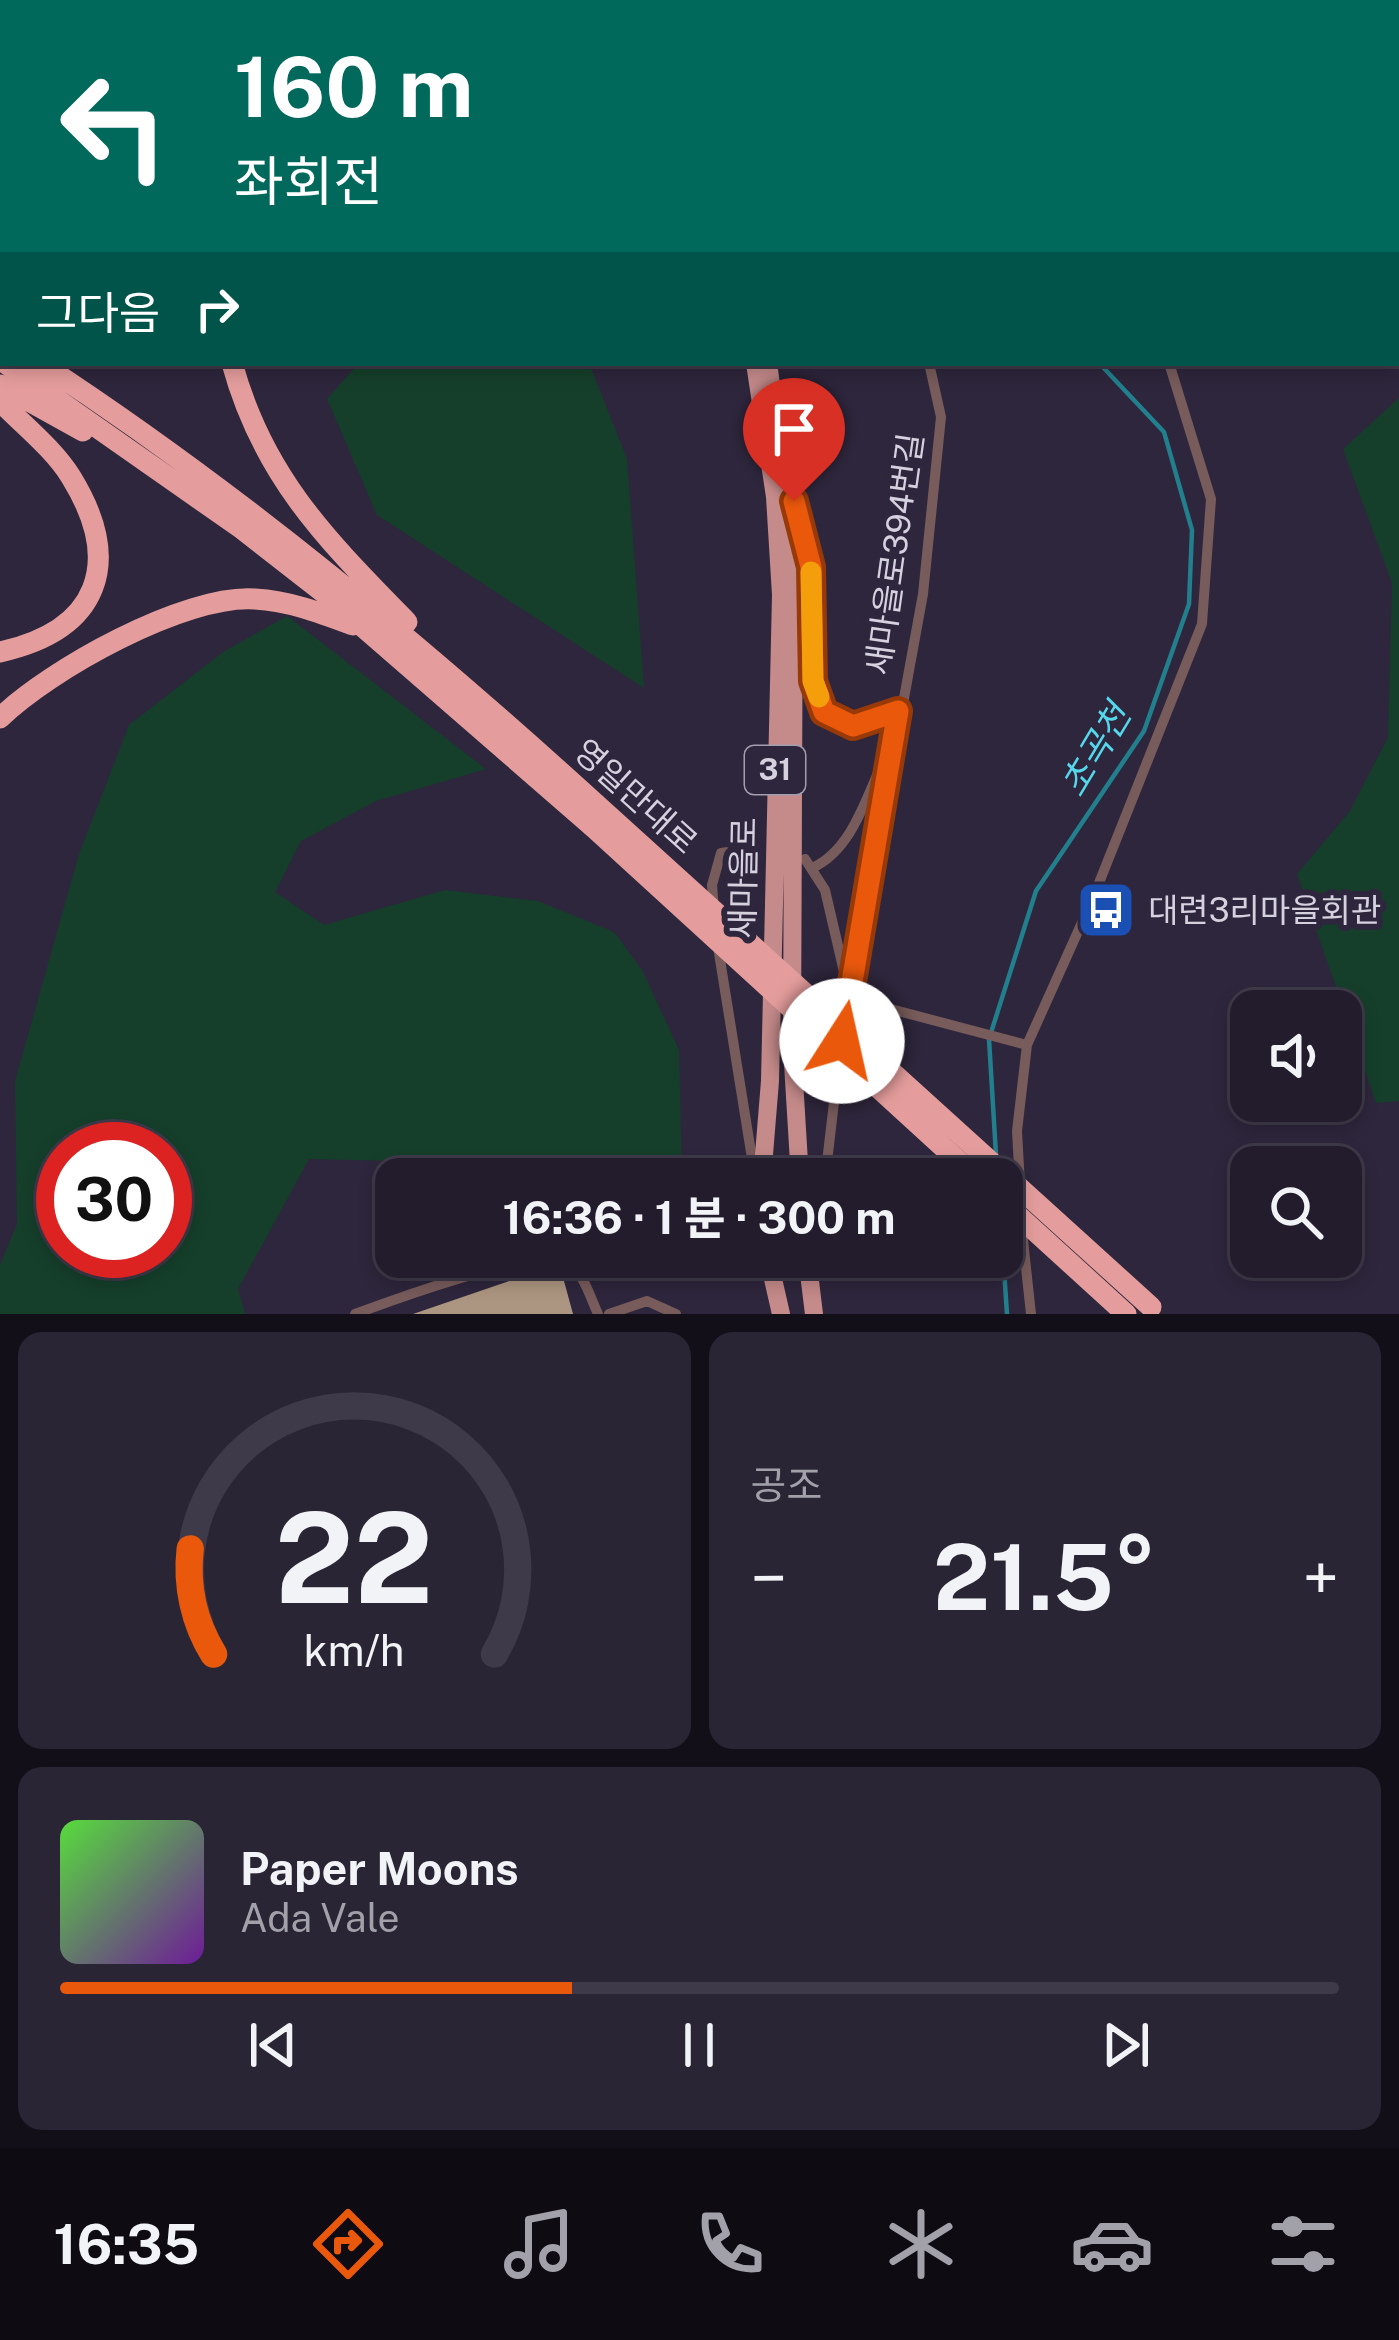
<!DOCTYPE html>
<html lang="ko">
<head>
<meta charset="utf-8">
<style>
  :root { --surface:#221c2d; --page:#2a2535; --text:#f1f3f6; --muted:#a2a1aa; --line:#3f3a49; --accent:#ea580c }
  body { margin:0; font-family:"Public Sans","Noto Sans KR",sans-serif; background:var(--page); color:var(--text); height:100vh; display:flex; flex-direction:column; font-size:45px; white-space:nowrap }
  * { box-sizing:border-box; margin:0 }
  p { font-size:39px; color:var(--muted) }
  .icon { flex:none; width:66px; height:66px; fill:none; stroke:currentColor; stroke-width:2; stroke-linecap:round; stroke-linejoin:round }
  .map { position:relative; height:1314px; overflow:hidden }
  .side { display:flex; flex-direction:column; gap:18px; padding:18px; background:#130f19; flex:1 }
  .side>* { flex:none }
  .hud { position:absolute; left:0px; top:0px; width:1401px; height:366px; box-shadow:0 6px 18px #0003,0 0 0 3px var(--line); background:#00695c; color:#fff; overflow:hidden }
  .fabs { position:absolute; left:1230px; top:990px; display:grid; gap:24px }
  .fabs a { display:grid; place-items:center; width:132px; height:132px; border-radius:24px; background:var(--surface); box-shadow:0 6px 18px #0003,0 0 0 3px var(--line); font-size:60px }
  .speed { position:absolute; left:36px; top:1122px; display:flex; gap:24px; font-size:60px; font-weight:700; text-align:center }
  .speed>* { display:grid; place-content:center; width:156px; height:156px; border-radius:50%; background:var(--surface); box-shadow:0 6px 18px #0003,0 0 0 3px var(--line); line-height:1 }
  .speed .limit { border:18px solid #d22; background:#fff; color:#111 }
  .pin { position:absolute; display:grid; place-items:center; width:102px; height:102px; color:#fff; margin:-123px -51px; border-radius:50% 50% 50% 0; rotate:-45deg; box-shadow:0 0 12px #0007 }
  .pin .icon { rotate:45deg }
  .me { position:absolute; width:132px; margin:-66px; rotate:10deg; stroke-linejoin:round; filter:drop-shadow(0 0 9px #0008) }
  .turn { display:flex; align-items:center; gap:42px; height:252px; padding:0 36px; font-size:54px }
  .turn .icon { width:156px; height:156px; stroke-width:2.5 }
  .turn b { display:block; font-size:84px; line-height:102px }
  .then { display:flex; align-items:center; height:114px; padding:0 36px; background:#0003; gap:24px; font-size:45px }
  .big { font-size:90px; font-weight:700; line-height:1.1 }
  .side .tile { flex:1; display:flex; flex-direction:column; justify-content:center; gap:18px; min-width:0; padding:0 42px; border-radius:24px; background:var(--page) }
  .side .dial { align-items:center; gap:0 }
  .dial svg { height:312px; overflow:visible; fill:none; stroke:var(--line); stroke-width:7; stroke-linecap:round; text-anchor:middle }
  .dial text { fill:var(--text); stroke:none }
  .song { display:flex; align-items:center; gap:36px }
  .cover { width:144px; height:144px; border-radius:18px; background:linear-gradient(135deg,hsl(110 70% 55%),hsl(280 70% 35%)) }
  .played { height:12px; border-radius:6px; background:linear-gradient(90deg,var(--accent) 40%,var(--line) 40%) }
  .keys { display:flex; justify-content:space-around; direction:ltr }
  .heat { display:flex; justify-content:space-between; align-items:center; font-size:66px; direction:ltr }
  .side .tiles { flex:1; display:grid; gap:18px; grid-template-columns:1fr 1fr }
  .tile:last-child { grid-column:span 2 }
  .trip { position:absolute; left:375px; top:1158px; width:648px; height:120px; border-radius:24px; background:var(--surface); box-shadow:0 6px 18px #0003,0 0 0 3px var(--line); font-weight:700; line-height:120px; text-align:center }
  .menu { display:flex; height:192px; justify-content:space-around; align-items:center; background:#0e0b12; color:var(--muted) }
  .menu .icon { width:84px; height:84px }
  .menu .selected { color:var(--accent) }
  .menu b { font-size:54px; color:var(--text) }
  .map>svg:first-child { display:block }
</style>
</head>
<body>
<div class="map">
<svg width="1399" height="1314" viewBox="0 0 1399 1314">
  <rect width="100%" height="100%" fill="#2e263c"/>
  <path fill="#153f2b" fill-rule="evenodd" d="M359 363H589L627 459 644 688 377 515 327 399Z
    M1399 398V1101L1376 1103 1297 874 1350 811 1388 737 1392 583 1343 449Z
    M287 616 486 769 376 801 301 841 275 892 324 925 445 890 538 901 614 932 642 970 679 1050 682 1179H537L491 1163 309 1159 238 1289 245 1314H0V1265L17 1224 15 1081 79 854 129 725 223 652ZM165 1149V1251H63V1149Z"/>
  <g fill="none" stroke-linecap="round" stroke-linejoin="round">
    <path stroke="#227f8d" stroke-width="4.5" d="M843 0 846 3
      M996 1155 989 1039 1036 891 1144 731 1189 604 1192 530 1164 432 1099 363
      M1002 1239 1007 1314"/>
  </g>
  <path fill="#ad9681" d="M547 1268 561 1270 573 1314H413Z"/>
  <g fill="none" stroke-linecap="round" stroke-linejoin="round">
    <path stroke="#474054" stroke-width="10" stroke-dasharray="10 5" stroke-linecap="butt" d="M1398 128H1399"/>
    <path stroke="#785b5b" stroke-width="6" d="M1398 300 1399 301"/>
    <path stroke="#785b5b" stroke-width="10" d="M818 0 819 3
      M795 505 811 567 813 681 824 712 853 726 898 711
      M805 859 825 890 848 989
      M812 868C853 850 867 794 886 755
      M714 910 712 885 721 853 748 849
      M718 947 755 1177
      M849 998 1027 1045
      M844 1027 923 594 941 417 929 363
      M825 1179 840 1051
      M1020 1185 1017 1131 1027 1045 1093 898 1202 624 1211 499 1169 363
      M1021 1222 1031 1314
      M355 1314C390 1301 533 1249 563 1260 582 1267 590 1297 598 1314
      M609 1314 647 1301 676 1314"/>
    <path stroke="#c58a8a" stroke-width="18" d="M595 0 598 3
      M657 0 658 3
      M676 0 677 3
      M1248 0 1251 3
      M1281 0 1283 3
      M701 3 702 0
      M1398 118 1399 119
      M1398 137 1399 138
      M755 363 775 497 781 595 770 1081 762 1179
      M768 363 794 551 792 1047 800 1179
      M768 1257 781 1314
      M807 1257 814 1314"/>
    <path stroke="#e49d9c" stroke-width="21" d="M61 0 64 3
      M0 74 3 73
      M0 337 3 339
      M5 363 242 529 324 593 592 826
      M40 363C239 493 421 645 596 804
      M232 363C263 477 327 540 407 622
      M0 385 83 431
      M0 401C23 425 54 449 71 477 124 563 99 630 0 652
      M0 718C49 670 185 594 255 599 290 601 321 613 353 625"/>
    <path stroke="#e49d9c" stroke-width="21" d="M596 804 1151 1307
      M592 826 978 1179
      M1002 1201 1126 1314"/>
  </g>
  <g fill="none" stroke-linecap="round" stroke-linejoin="round">
    <g stroke="#983908" stroke-width="30">
      <path id="route" d="M794 501 811 567 813 681 824 712 853 726 898 711 842 1041"/>
    </g>
    <use href="#route" stroke="#ea580c" stroke-width="21"/>
    <path stroke="#f59e0b" stroke-width="21" d="M811 572 813 681 819 697"/>
  </g>
  <defs>
    <g id="bus-square" transform="scale(3)"><rect x="-9" y="-9" width="18" height="18" rx="4" fill="#1a4fb4" stroke="#2e263c"/><path d="M-5-6H5V4H4V6H2V4H-2V6H-4V4H-5ZM-3.5-4V0h7V-4ZM-3.5 1.2v1.5H-2V1.2ZM2 1.2v1.5H3.5V1.2Z" fill="#fff"/></g>
  </defs>
  <g fill-rule="evenodd">
    <use href="#bus-square" x="1106" y="910"/>
  </g>
  <g text-anchor="middle" stroke-width="12" stroke-linejoin="round" paint-order="stroke">
    <rect fill="#2e263c" stroke="#a39eae" stroke-width="3" x="745" y="746" width="60" height="48" rx="9"/>
    <g font-size="30" font-weight="bold" fill="#d5d1df">
      <text x="775" y="780">31</text>
    </g>
    <g font-size="33" fill="#d5d1df" stroke="#2e263c">
      <text transform="translate(894 554) rotate(-82)" y="12">새마을로394번길</text>
      <text transform="translate(636 796) rotate(42)" y="12">영일만대로</text>
      <text transform="translate(743 878) rotate(-89)" y="12">새마을로</text>
    </g>
    <g font-size="33" fill="#d5d1df" stroke="#2e263c" text-anchor="start">
      <text x="1148" y="922">대련3리마을회관</text>
    </g>
    <g font-size="36" font-style="italic" fill="#55d7ec" stroke="#2e263c">
      <text transform="translate(1095 750) rotate(-59)" y="13">초곡천</text>
    </g>
  </g>
</svg>
<div class="fabs">
<a><svg class="icon" aria-label="sound" viewBox="0 0 24 24"><path d="M4 9h4l5-4v14l-5-4H4zM17 9q2 3 0 6"/></svg></a>
<a><svg class="icon" aria-label="search" viewBox="0 0 24 24"><circle cx="10" cy="10" r="6"/><path d="M15 15l6 6"/></svg></a>
</div>
<div class="speed"><div class="limit">30</div></div>
<div class="pin" style="left:794px;top:501px;background:#d93025"><svg class="icon" aria-label="arrive" viewBox="0 0 24 24"><path d="M6 21V4h12l-3 4 3 4H6"/></svg></div>
<svg class="me" style="left:842px;top:1041px" viewBox="-20 -20 40 40"><circle r="19" fill="#fff"/><path d="M0-13L10 11 0 6-10 11z" fill="#ea580c"/></svg>
<div class="trip">16:36 · 1 분 · 300 m</div>
<div class="hud">
<div class="turn"><svg class="icon" aria-label="left" viewBox="0 0 24 24"><path d="M17 20v-9H6M10 6l-5 5 5 5"/></svg><div><b>160 m</b>좌회전</div></div>
<div class="then">그다음<svg class="icon" aria-label="right" viewBox="0 0 24 24"><path d="M7 20v-9h11M14 6l5 5-5 5"/></svg></div>
</div>
</div>
<section class="side">
<div class="tiles">
<div class="tile dial"><svg viewBox="0 0 100 80">
<path d="M14 69A42 42 0 1 1 86 69"/>
<path d="M14 69A42 42 0 0 1 8 42" stroke="#ea580c"/>
<text x="50" y="56" font-size="32" font-weight="700">22</text>
<text x="50" y="72" font-size="11">km/h</text>
</svg></div>
<div class="tile"><p>공조</p>
<div class="heat"><a>−</a><b class="big">21.5°</b><a>+</a></div>
</div>
<div class="tile">
<div class="song"><i class="cover"></i><div><b>Paper Moons</b><p>Ada Vale</p></div></div>
<div class="played"></div>
<div class="keys"><svg class="icon" aria-label="previous" viewBox="0 0 24 24"><path d="M18 5L8 12l10 7zM5 5v14"/></svg><svg class="icon" aria-label="pause" viewBox="0 0 24 24"><path d="M8 5v14M16 5v14"/></svg><svg class="icon" aria-label="next" viewBox="0 0 24 24"><path d="M6 5l10 7-10 7zM19 5v14"/></svg></div>
</div>
</div>
</section>
<nav class="menu">
<b>16:35</b>
<svg class="icon selected" aria-label="directions" viewBox="0 0 24 24"><path d="M12 3l9 9-9 9-9-9zM9 14v-3h6M13 9l2 2-2 2"/></svg>
<svg class="icon" aria-label="music" viewBox="0 0 24 24"><path d="M9 18V5l10-2v13"/><circle cx="6" cy="18" r="3"/><circle cx="16" cy="16" r="3"/></svg>
<svg class="icon" aria-label="phone" viewBox="0 0 24 24"><path d="M5 4h4l2 5-3 2q2 4 5 5l2-3 5 2v4C11 20 4 13 5 4z"/></svg>
<svg class="icon" aria-label="climate" viewBox="0 0 24 24"><path d="M12 3v18M4 7l16 10M4 17L20 7"/></svg>
<svg class="icon" aria-label="car" viewBox="0 0 24 24"><path d="M5 17H2v-5l4-1 3-4h7l3 4 3 1v5h-3M9 17h6M6 11h13"/><circle cx="7" cy="17" r="2"/><circle cx="17" cy="17" r="2"/></svg>
<svg class="icon" aria-label="filters" viewBox="0 0 24 24"><path d="M4 7h16M4 17h16"/><circle cx="9" cy="7" r="2"/><circle cx="15" cy="17" r="2"/></svg>
</nav>
</body>
</html>
